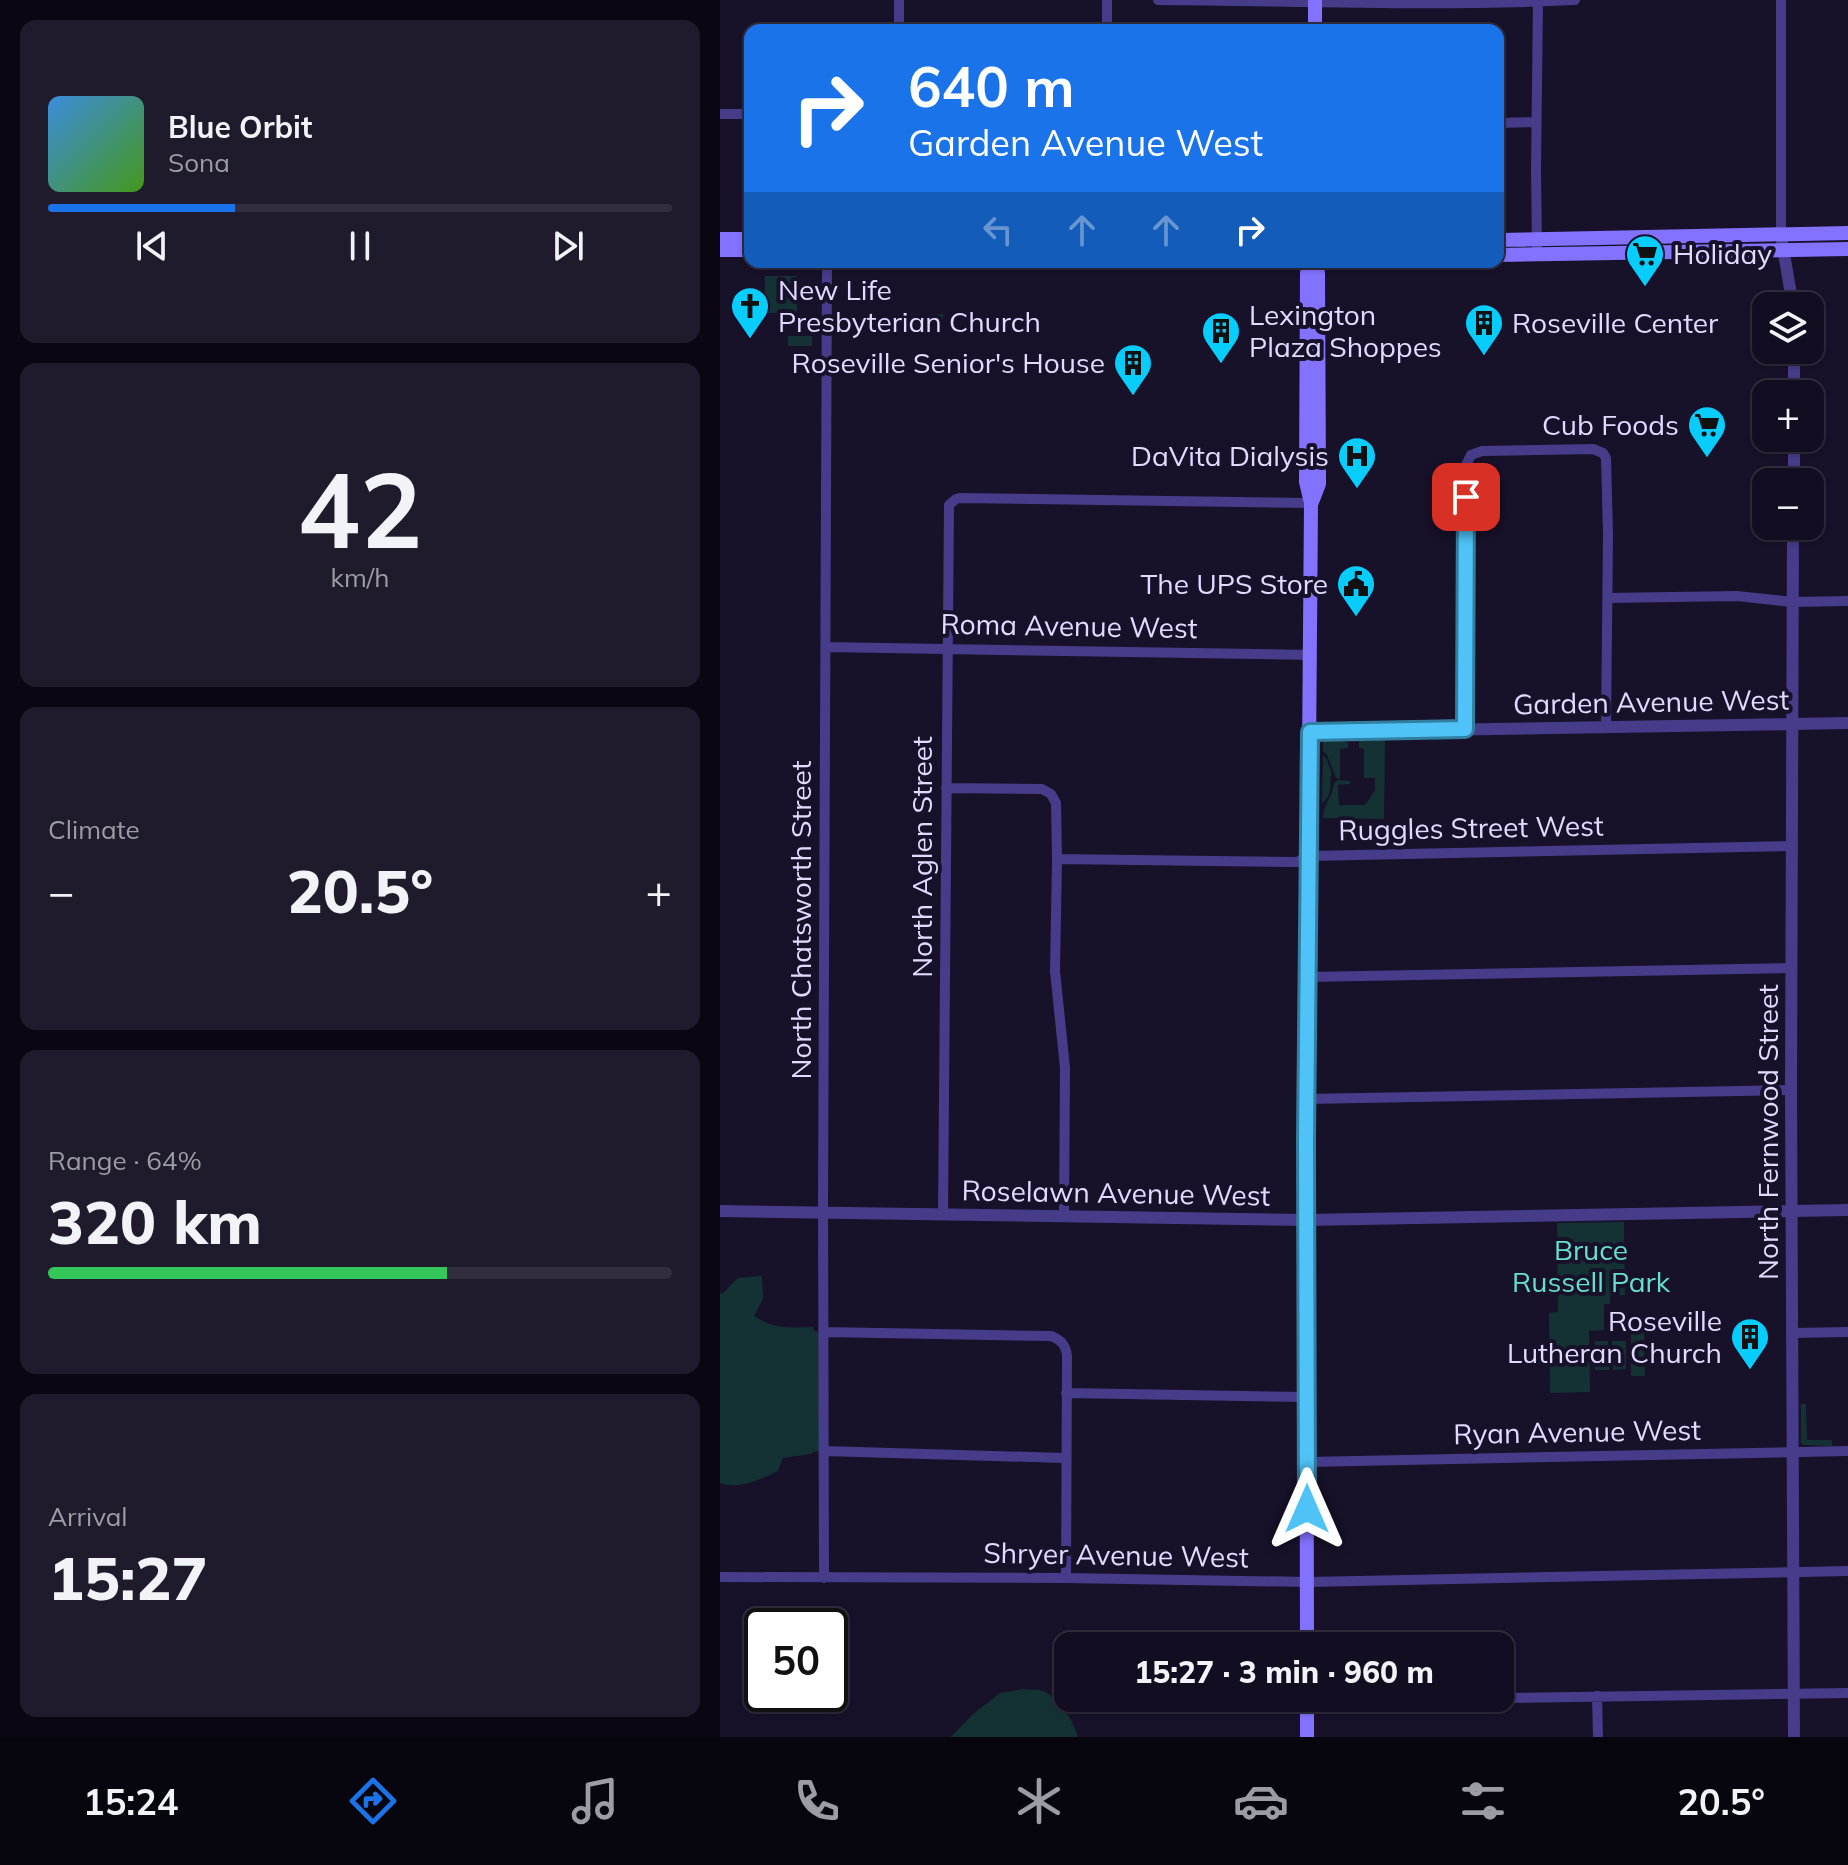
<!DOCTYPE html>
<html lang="en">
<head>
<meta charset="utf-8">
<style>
  :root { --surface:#120d20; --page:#1f1b2d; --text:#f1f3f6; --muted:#9c9ca5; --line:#312d3e; --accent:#1a73e8 }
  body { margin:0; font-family:Mulish,sans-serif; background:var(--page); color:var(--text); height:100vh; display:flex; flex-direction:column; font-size:30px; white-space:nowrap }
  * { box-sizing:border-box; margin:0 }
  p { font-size:26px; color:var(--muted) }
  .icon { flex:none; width:44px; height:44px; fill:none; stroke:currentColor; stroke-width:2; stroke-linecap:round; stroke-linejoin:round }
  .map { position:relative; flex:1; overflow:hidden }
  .drawer { display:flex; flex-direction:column; gap:20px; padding:20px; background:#0a0712; width:720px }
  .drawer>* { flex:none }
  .hud { position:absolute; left:24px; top:24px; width:760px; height:244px; border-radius:16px; box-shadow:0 2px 6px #0004,0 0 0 2px var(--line); background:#1a73e8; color:#fff; overflow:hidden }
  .controls { position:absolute; left:1032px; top:292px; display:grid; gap:16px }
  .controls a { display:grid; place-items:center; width:72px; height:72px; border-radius:16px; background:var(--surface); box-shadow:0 2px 6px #0004,0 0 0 2px var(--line); font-size:40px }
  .speed { position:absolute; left:24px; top:1608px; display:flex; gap:16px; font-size:40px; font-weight:700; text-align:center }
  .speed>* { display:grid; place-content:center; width:104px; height:104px; border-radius:50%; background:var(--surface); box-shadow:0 2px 6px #0004,0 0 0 2px var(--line); line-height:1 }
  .speed .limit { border:4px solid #111; border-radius:12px; background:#fff; color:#111 }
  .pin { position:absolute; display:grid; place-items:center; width:68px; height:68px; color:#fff; margin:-34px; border-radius:16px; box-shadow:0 4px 12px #0006 }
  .me { position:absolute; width:88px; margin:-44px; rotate:0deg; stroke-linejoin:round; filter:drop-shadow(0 0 6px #0008) }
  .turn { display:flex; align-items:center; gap:28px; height:168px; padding:0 32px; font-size:36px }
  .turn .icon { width:104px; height:104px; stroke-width:2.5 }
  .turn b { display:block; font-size:56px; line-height:68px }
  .lanes { display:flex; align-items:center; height:76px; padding:0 32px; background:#0003; justify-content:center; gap:40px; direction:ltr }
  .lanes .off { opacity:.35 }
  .big { font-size:60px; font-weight:800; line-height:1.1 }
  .drawer .widget { flex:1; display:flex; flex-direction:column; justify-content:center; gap:12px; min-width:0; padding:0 28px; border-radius:16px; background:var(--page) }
  .drawer .dial { align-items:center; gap:0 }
  .dial b { font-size:104px; line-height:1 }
  .song { display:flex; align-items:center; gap:24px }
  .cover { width:96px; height:96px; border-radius:12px; background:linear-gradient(135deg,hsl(210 70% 55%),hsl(100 70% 35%)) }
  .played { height:8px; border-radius:4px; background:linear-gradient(90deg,var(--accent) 30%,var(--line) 30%) }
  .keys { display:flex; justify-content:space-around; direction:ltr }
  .heat { display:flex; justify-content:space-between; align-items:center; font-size:44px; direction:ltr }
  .charge { height:12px; border-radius:6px; background:linear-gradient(90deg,#34c759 64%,var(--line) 0) }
  .trip { position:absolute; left:334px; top:1632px; width:460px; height:80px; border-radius:16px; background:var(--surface); box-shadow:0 2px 6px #0004,0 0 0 2px var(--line); font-weight:800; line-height:80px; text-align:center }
  .tab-bar { display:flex; height:128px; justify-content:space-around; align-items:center; background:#07050d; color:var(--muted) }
  .tab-bar .icon { width:56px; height:56px }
  .tab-bar .active { color:var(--accent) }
  .tab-bar b { font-size:36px; color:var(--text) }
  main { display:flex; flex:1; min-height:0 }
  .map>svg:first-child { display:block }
</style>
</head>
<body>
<main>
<section class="drawer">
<div class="widget">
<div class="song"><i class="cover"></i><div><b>Blue Orbit</b><p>Sona</p></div></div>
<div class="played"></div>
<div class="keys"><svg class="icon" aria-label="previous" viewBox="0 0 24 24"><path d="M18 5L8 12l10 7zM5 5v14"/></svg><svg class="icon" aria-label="pause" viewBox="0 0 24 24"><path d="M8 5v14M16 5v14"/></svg><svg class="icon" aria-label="next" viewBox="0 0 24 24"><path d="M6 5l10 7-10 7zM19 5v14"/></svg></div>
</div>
<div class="widget dial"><b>42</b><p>km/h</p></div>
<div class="widget"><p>Climate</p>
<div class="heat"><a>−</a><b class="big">20.5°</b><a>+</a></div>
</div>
<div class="widget"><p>Range · 64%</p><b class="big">320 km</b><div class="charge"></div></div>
<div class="widget"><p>Arrival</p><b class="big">15:27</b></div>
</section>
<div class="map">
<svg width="1128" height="1737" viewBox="0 0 1128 1737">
  <rect width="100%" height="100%" fill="#18112a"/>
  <path fill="#143234" d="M45 276H77V319H61L60 313H45Z
    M191 314H223V320H217V327H191Z
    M68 336H92V346H68Z
    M639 738H665L664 819 603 818C603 804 612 799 614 783L618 780 630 781V784L618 785 619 805H645L655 790V778H644V749L639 748Z
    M607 740H625V742L628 743V748L620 749V779L616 778 607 755 603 751V742Z
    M603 755 607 760 612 774 610 777C611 788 611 795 602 804Z
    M904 1222 905 1295 890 1296V1304H884V1330L869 1331 870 1392 830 1393 829 1313 838 1312 837 1223Z
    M42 1276 43 1299 34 1316C53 1329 72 1328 93 1327L94 1331 100 1332V1451L93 1452 91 1454 63 1458 58 1471C41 1479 19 1490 0 1483V1292L2 1294 18 1278Z
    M911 1333H924L925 1376H911Z
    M875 1341H888L889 1370H875Z
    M892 1341H906V1369L893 1370Z
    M1081 1404H1086L1087 1440H1112V1446L1083 1445 1081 1443Z
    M304 1689C310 1690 318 1689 323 1691 340 1698 353 1720 358 1737H231L253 1714 280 1693Z"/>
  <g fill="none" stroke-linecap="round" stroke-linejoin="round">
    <path stroke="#473c89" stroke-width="10" d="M438 0C577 1 716 7 855 0
      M179 30V0
      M387 30V0
      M0 114H30
      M778 123 816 122
      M1061 235V0
      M817 246 816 170 818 0
      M888 598 1017 596 1073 602 1128 601
      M106 647 591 655
      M745 729 746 465 751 455 762 451 873 449 883 453 886 458 888 534 886 726
      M226 788 322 789 331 794 336 803 337 859 335 971 345 1068 344 1216
      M337 859 577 862 589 856 1072 846
      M587 977 1072 968
      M586 1099 1071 1090
      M223 1214 229 505 236 499 240 498 591 503
      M104 1332 331 1336C341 1340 346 1345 347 1356L346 1578
      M1072 1333 1128 1332
      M346 1393 587 1397
      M104 1451 345 1458
      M587 1462 1128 1451
      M0 1577 346 1578 588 1582 1128 1571
      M104 1578 103 1202 107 262
      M877 1696 878 1737
      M780 1698 1128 1693
      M587 1702 779 1698"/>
    <path stroke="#473c89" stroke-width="12" d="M1062 242 1073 306
      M1074 394V350
      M1074 482V438
      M1073 526 1071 1090 1074 1737
      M590 732 1128 723
      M0 1211 587 1220 1128 1210"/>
    <path stroke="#8372fe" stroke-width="14" d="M595 0V30
      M0 239H30
      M778 240 1128 233
      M0 250H30
      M778 255 1128 249
      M592 502 599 484 598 273 594 262
      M587 1646 586 1138 591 503 586 482 587 273 592 262
      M587 1698V1737"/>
  </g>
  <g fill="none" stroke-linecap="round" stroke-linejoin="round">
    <g stroke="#337fa1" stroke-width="20">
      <path id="route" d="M587 1509 586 1138 590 732 745 729 746 497"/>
    </g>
    <use href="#route" stroke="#4fc3f7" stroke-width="14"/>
  </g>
  <defs>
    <g id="supermarket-pin" transform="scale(2)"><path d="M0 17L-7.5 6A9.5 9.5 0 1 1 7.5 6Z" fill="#07cdfd" stroke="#18112a"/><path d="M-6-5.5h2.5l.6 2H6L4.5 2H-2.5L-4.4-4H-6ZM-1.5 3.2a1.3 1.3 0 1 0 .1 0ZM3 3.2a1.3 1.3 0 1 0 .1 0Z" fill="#111"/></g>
    <g id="church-pin" transform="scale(2)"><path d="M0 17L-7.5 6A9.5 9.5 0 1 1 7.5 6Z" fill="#07cdfd" stroke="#18112a"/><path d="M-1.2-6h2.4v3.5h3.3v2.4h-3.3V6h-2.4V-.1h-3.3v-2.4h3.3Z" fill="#111"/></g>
    <g id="building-pin" transform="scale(2)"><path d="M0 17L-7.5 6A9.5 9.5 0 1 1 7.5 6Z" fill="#07cdfd" stroke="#18112a"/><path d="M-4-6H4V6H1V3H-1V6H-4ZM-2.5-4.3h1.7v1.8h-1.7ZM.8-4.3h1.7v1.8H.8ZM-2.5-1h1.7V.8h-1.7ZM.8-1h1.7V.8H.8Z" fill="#111"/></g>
    <g id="hospital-pin" transform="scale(2)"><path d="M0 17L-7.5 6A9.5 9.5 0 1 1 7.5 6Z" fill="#07cdfd" stroke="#18112a"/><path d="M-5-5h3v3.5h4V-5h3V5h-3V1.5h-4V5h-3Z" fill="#111"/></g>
    <g id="civic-pin" transform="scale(2)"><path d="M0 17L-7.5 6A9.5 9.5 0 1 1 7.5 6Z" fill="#07cdfd" stroke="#18112a"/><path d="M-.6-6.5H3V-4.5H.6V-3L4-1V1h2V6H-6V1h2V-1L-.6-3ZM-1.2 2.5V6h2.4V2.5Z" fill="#111"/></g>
  </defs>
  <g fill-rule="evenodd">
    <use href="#supermarket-pin" x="925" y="254"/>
    <use href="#church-pin" x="30" y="306"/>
    <use href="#building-pin" x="764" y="323"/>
    <use href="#building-pin" x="501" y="331"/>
    <use href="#building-pin" x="413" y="363"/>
    <use href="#supermarket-pin" x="987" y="425"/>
    <use href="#hospital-pin" x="637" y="456"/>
    <use href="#civic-pin" x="636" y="584"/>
    <use href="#building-pin" x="1030" y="1337"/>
  </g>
  <g text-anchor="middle" stroke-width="8" stroke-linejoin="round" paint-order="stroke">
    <g font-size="28" fill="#e2daff" stroke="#18112a" text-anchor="end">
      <text x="953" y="264" text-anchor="start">Holiday</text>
      <text x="58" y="300" text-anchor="start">New Life<tspan x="58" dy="32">Presbyterian Church</tspan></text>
      <text x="529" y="325" text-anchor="start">Lexington<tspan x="529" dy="32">Plaza Shoppes</tspan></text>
      <text x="792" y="333" text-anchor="start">Roseville Center</text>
      <text x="385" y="373">Roseville Senior's House</text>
      <text x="959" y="435">Cub Foods</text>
      <text x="609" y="466">DaVita Dialysis</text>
      <text x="608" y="594">The UPS Store</text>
      <text x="1002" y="1331">Roseville<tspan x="1002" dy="32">Lutheran Church</tspan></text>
    </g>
    <g font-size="28" fill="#e2daff" stroke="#18112a">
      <text transform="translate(349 626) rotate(1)" y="10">Roma Avenue West</text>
      <text transform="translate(931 702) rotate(-1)" y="10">Garden Avenue West</text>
      <text transform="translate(751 828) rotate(-1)" y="10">Ruggles Street West</text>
      <text transform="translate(202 857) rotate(-90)" y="10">North Aglen Street</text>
      <text transform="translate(81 920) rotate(-90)" y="10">North Chatsworth Street</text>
      <text transform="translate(1048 1132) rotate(-90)" y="10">North Fernwood Street</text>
      <text transform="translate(396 1193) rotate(1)" y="10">Roselawn Avenue West</text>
      <text transform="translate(857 1432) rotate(-1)" y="10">Ryan Avenue West</text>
      <text transform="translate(396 1555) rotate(1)" y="10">Shryer Avenue West</text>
    </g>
    <g font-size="28" fill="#65e0ce" stroke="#18112a">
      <text x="871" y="1260">Bruce<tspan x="871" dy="32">Russell Park</tspan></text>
    </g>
  </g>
</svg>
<div class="controls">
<a><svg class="icon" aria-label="layers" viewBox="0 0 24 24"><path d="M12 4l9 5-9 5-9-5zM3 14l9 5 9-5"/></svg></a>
<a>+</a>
<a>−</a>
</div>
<div class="speed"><div class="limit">50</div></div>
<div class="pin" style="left:746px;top:497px;background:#d93025"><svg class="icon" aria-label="arrive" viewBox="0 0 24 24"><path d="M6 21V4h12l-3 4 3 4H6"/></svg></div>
<svg class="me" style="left:587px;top:1509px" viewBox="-20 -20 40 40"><path d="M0-17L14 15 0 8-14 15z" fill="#4fc3f7" stroke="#fff" stroke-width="4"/></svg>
<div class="trip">15:27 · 3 min · 960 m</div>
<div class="hud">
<div class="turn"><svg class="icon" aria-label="right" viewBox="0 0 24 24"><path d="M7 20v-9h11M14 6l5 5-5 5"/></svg><div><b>640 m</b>Garden Avenue West</div></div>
<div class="lanes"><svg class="icon off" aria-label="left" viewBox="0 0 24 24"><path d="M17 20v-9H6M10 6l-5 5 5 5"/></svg><svg class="icon off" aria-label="ahead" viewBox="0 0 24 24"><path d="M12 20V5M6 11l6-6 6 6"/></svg><svg class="icon off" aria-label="ahead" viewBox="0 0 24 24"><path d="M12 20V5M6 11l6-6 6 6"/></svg><svg class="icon" aria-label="right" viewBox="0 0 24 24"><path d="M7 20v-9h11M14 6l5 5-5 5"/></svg></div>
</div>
</div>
</main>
<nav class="tab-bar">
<b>15:24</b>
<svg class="icon active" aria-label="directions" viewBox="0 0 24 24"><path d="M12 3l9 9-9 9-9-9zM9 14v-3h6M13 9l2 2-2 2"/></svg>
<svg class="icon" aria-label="music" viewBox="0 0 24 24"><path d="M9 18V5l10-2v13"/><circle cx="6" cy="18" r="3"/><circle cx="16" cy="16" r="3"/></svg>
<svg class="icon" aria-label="phone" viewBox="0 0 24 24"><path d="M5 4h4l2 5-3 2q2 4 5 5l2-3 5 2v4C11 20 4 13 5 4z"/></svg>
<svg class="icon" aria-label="climate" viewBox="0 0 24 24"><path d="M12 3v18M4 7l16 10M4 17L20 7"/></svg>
<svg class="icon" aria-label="car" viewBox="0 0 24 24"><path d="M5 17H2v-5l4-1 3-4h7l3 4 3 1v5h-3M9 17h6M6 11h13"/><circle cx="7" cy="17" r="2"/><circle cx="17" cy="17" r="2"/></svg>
<svg class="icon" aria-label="filters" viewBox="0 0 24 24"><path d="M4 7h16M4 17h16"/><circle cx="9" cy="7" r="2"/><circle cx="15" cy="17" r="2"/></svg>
<b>20.5°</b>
</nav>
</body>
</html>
